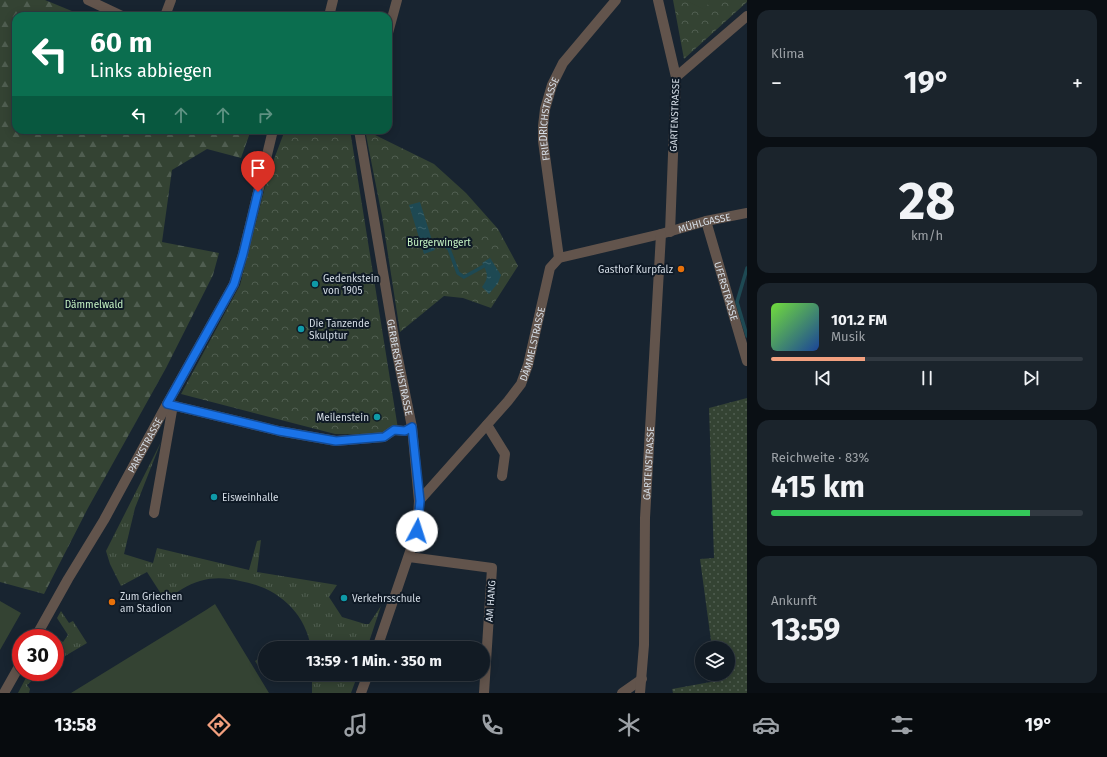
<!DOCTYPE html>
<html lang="de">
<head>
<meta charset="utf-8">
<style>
  :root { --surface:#121b24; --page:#1b242c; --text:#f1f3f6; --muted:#9ca1a6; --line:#313941; --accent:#f2a07f }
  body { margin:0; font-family:"Fira Sans",sans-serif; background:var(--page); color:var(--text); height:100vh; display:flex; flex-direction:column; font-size:15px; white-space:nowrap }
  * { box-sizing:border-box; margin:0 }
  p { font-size:13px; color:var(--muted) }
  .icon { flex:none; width:22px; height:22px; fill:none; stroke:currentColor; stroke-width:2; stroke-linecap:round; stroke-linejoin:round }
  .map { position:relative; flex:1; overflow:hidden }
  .side { display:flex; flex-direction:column; gap:10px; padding:10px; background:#0a0f14; width:360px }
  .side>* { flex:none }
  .banner { position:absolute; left:12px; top:12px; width:380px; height:122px; border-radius:12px; box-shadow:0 2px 10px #0003,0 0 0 1px var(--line); background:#0b6e4f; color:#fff; overflow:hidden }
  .tools { position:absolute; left:695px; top:641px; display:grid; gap:8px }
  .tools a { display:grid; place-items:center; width:40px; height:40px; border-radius:50%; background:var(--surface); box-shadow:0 2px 10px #0003,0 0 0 1px var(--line); font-size:20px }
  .speed { position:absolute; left:12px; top:629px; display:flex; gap:8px; font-size:20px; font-weight:700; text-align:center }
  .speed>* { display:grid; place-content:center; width:52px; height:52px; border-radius:50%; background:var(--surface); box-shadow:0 2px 10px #0003,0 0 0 1px var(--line); line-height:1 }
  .speed .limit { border:6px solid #d22; background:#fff; color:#111 }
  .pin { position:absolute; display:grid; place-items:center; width:34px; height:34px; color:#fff; margin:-41px -17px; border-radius:50% 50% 50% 0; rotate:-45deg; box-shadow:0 0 4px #0007 }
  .pin .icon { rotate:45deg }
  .me { position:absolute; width:44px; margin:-22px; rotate:5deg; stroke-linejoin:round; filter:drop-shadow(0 0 3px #0008) }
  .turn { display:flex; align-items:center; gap:14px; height:84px; padding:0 12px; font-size:18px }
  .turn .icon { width:52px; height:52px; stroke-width:2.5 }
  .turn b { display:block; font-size:28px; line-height:34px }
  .lanes { display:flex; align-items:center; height:38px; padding:0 12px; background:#0003; justify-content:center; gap:20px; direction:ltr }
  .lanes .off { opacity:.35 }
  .big { font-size:30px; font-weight:700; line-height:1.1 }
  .side .card { flex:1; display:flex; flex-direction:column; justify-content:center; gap:6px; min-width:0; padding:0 14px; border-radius:12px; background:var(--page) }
  .side .dial { align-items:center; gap:0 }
  .dial b { font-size:52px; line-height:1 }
  .song { display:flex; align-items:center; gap:12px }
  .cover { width:48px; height:48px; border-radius:6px; background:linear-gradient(135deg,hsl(100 70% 55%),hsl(220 70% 35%)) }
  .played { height:4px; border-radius:2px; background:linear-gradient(90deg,var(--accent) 30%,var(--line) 30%) }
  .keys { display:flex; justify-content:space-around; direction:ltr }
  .heat { display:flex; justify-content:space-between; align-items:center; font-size:22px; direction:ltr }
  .charge { height:6px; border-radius:3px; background:linear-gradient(90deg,#34c759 83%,var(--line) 0) }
  .trip { position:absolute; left:258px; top:641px; width:232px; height:40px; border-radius:20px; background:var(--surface); box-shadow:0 2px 10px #0003,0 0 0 1px var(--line); font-weight:700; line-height:40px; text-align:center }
  .tab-bar { display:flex; height:64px; justify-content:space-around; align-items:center; background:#070b0e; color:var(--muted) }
  .tab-bar .icon { width:28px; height:28px }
  .tab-bar .active { color:var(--accent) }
  .tab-bar b { font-size:18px; color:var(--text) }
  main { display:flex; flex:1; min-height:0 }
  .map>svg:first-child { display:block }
</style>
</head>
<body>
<main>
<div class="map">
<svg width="747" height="693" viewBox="0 0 747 693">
  <defs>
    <pattern id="grass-tufts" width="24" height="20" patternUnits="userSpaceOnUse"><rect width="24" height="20" fill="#344333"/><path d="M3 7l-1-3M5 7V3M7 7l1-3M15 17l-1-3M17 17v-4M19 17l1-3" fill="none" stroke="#505e51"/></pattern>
    <pattern id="forest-firs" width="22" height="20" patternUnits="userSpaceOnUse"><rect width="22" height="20" fill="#344333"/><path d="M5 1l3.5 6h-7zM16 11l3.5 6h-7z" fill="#505e51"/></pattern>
    <pattern id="park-crowns" width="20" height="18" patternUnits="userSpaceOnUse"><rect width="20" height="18" fill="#344333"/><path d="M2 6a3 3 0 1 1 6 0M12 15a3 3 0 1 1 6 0" fill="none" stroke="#505e51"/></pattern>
    <pattern id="garden-dots" width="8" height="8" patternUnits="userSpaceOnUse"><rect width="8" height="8" fill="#344333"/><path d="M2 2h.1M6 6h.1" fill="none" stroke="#505e51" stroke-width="1.8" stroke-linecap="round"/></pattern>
    <pattern id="water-ripples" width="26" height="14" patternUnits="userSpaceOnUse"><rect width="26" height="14" fill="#1e4953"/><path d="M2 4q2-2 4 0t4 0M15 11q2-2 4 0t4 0" fill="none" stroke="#3e636c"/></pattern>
  </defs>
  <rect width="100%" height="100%" fill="#182430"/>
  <path fill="url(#grass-tufts)" d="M161 442 135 508 124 554 153 563 157 548 249 570 257 541 261 540 257 572 337 585 329 597 342 617 365 624H369L381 606 367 648H311C305 611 276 587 240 581 227 578 214 577 200 581 188 584 176 593 165 600L147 572 121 586 110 564 106 551Z
    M61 611 69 623 73 621 87 643 55 662V638H47L49 633 63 642 68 635 57 618Z
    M29 672H42L27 685 30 689 29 693H18Z
    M312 674H358L351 693H312Z"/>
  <path fill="url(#forest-firs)" d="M0 0H45L84 16H16V130H251L241 158 207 149 172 170 162 242 219 253 213 275 166 368 88 508 44 594 0 582Z"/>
  <path fill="url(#park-crowns)" d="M673 0H747V2L684 59Z
    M285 130H350L399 435 335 434 181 394 240 285 268 175Z
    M365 130 434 164 466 193 498 229 518 266 491 308 463 298 444 296 400 332 382 216Z"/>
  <path fill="url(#garden-dots)" d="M747 398V693H673L672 689 716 681 715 674H728V648H712L700 559 714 558 709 408Z"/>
  <path fill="#344333" d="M685 0H710L705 10Z
    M0 601 21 613 0 650Z
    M215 604 269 693H71L206 610Z
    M262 656 265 661V666L260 669 255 661Z"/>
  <path fill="url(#water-ripples)" d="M420 202 435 250 424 254 409 205Z
    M490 258 501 275 498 283 489 294 482 287C489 278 488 273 482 263Z"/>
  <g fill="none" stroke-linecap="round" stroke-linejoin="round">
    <path stroke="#1e4953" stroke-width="3.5" d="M439 246 444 245 449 249 458 273 464 277 484 266
      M747 268 737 302 747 336"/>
    <g stroke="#62544c" stroke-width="10">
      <path d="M88 0 122 16"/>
      <path d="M658 0 676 77 670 232"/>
      <path d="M165 16 171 0"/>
      <path d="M329 16 333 0"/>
      <path d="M388 33 397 0"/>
      <path d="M676 77 747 16"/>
      <path id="s1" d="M359 130 396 349 412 427 419 501 417 531 377 648"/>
      <path id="s2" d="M706 221 747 361"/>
      <path id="s3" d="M559 258 543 141V126L545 109 552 85 563 63 616 0"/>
      <path d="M167 404 279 431 336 441 384 437 394 430 405 431 412 427"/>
      <path d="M487 425 505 454 502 476"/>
      <path id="s4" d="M419 501 508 401 521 384 528 365 550 268 559 258 661 234 706 221 747 213"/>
      <path d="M154 513 173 405"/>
      <path d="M409 557 492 568 484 693"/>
      <path id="s5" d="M35 638 68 579 104 520 167 404 234 284 243 254 273 130"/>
      <path d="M4 693 21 663"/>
      <path d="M361 693 368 674"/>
      <path d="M622 693 642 679"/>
      <path id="s6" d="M640 693 644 645 645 518 661 234"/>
    </g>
  </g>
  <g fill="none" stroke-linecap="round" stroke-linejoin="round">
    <g stroke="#114b97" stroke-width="10">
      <path id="route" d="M258 192 243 254 234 284 167 404 279 431 336 441 384 437 394 430 405 431 412 427 420 501 417 531"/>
    </g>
    <use href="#route" stroke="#1a73e8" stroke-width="7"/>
  </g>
  <g fill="#e8710a" stroke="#0f1a26" stroke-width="1.5">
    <circle cx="681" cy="269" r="4"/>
    <circle cx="112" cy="602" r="4"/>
  </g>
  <g fill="#0f9aa8" stroke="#0f1a26" stroke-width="1.5">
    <circle cx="315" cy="284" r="4"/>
    <circle cx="301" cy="329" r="4"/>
    <circle cx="377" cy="417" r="4"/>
    <circle cx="214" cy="497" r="4"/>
    <circle cx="344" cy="598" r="4"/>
  </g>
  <g text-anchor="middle" stroke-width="4" stroke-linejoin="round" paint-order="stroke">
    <g font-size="10" fill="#d5dde6" stroke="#0f1a26">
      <text transform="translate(674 115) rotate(-88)" y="4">GARTENSTRASSE</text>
      <text dy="4" stroke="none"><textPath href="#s3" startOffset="141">FRIEDRICHSTRASSE</textPath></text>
      <text dy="4" stroke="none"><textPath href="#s4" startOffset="438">MÜHLGASSE</textPath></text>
      <text dy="4" stroke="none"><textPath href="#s2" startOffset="73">UFERSTRASSE</textPath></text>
      <text dy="4" stroke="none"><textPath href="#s4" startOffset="197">DÄMMELSTRASSE</textPath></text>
      <text dy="4" stroke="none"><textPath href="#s1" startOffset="241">GERBERSRUHSTRASSE</textPath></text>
      <text dy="4" stroke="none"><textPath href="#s5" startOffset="222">PARKSTRASSE</textPath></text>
      <text dy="4" stroke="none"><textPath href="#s6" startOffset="230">GARTENSTRASSE</textPath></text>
      <text transform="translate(490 601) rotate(-86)" y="4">AM HANG</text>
    </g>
    <g font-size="10" fill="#c5f3c3" stroke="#0f1a26">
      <text x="439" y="246">Bürgerwingert</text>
      <text x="94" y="308">Dämmelwald</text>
    </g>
    <g font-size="10" fill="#d5dde6" stroke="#0f1a26" text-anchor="start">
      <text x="673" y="273" text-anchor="end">Gasthof Kurpfalz</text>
      <text x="323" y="282">Gedenkstein<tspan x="323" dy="12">von 1905</tspan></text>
      <text x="309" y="327">Die Tanzende<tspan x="309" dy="12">Skulptur</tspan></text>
      <text x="369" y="421" text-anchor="end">Meilenstein</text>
      <text x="222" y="501">Eisweinhalle</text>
      <text x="120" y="600">Zum Griechen<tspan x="120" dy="12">am Stadion</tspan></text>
      <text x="352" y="602">Verkehrsschule</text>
    </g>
  </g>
</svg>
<div class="tools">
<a><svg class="icon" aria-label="layers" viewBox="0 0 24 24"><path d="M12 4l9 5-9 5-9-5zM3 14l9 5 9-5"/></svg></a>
</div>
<div class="speed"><div class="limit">30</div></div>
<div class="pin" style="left:258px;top:192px;background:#d93025"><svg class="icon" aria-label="arrive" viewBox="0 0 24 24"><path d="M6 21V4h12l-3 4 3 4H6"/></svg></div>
<svg class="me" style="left:417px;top:531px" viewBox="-20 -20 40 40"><circle r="19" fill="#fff"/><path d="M0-13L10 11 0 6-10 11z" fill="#1a73e8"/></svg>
<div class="trip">13:59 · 1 Min. · 350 m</div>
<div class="banner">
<div class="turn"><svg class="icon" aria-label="left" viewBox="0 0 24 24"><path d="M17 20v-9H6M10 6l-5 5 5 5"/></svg><div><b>60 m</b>Links abbiegen</div></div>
<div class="lanes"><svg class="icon" aria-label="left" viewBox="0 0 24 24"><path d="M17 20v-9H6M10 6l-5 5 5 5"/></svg><svg class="icon off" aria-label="ahead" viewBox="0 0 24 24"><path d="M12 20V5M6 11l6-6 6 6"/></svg><svg class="icon off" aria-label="ahead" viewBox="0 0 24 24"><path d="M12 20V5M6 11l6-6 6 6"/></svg><svg class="icon off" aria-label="right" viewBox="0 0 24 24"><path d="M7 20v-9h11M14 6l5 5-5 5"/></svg></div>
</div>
</div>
<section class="side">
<div class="card"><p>Klima</p>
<div class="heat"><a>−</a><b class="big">19°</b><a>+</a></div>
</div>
<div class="card dial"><b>28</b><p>km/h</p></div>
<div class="card">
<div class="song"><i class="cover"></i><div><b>101.2 FM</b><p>Musik</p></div></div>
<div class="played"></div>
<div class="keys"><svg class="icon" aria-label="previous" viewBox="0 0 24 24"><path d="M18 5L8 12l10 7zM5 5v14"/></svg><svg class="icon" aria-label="pause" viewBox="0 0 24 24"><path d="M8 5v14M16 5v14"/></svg><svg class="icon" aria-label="next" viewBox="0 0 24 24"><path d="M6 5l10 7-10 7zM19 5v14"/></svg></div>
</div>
<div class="card"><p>Reichweite · 83%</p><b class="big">415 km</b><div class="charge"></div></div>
<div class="card"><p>Ankunft</p><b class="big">13:59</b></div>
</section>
</main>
<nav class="tab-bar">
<b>13:58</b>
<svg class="icon active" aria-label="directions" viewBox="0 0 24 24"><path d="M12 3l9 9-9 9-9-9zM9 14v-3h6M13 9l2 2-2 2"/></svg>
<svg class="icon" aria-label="music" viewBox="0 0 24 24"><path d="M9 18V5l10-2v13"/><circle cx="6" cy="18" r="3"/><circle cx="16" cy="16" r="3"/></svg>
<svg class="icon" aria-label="phone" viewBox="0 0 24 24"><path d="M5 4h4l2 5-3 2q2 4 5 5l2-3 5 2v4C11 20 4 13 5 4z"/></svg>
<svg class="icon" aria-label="climate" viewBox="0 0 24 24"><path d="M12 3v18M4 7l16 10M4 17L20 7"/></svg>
<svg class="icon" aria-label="car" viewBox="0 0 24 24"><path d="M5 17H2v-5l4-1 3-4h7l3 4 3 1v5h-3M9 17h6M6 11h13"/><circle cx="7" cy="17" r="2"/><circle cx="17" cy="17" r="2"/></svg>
<svg class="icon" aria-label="filters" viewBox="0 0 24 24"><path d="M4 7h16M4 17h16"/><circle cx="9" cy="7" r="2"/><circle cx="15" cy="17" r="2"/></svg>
<b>19°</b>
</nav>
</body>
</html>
